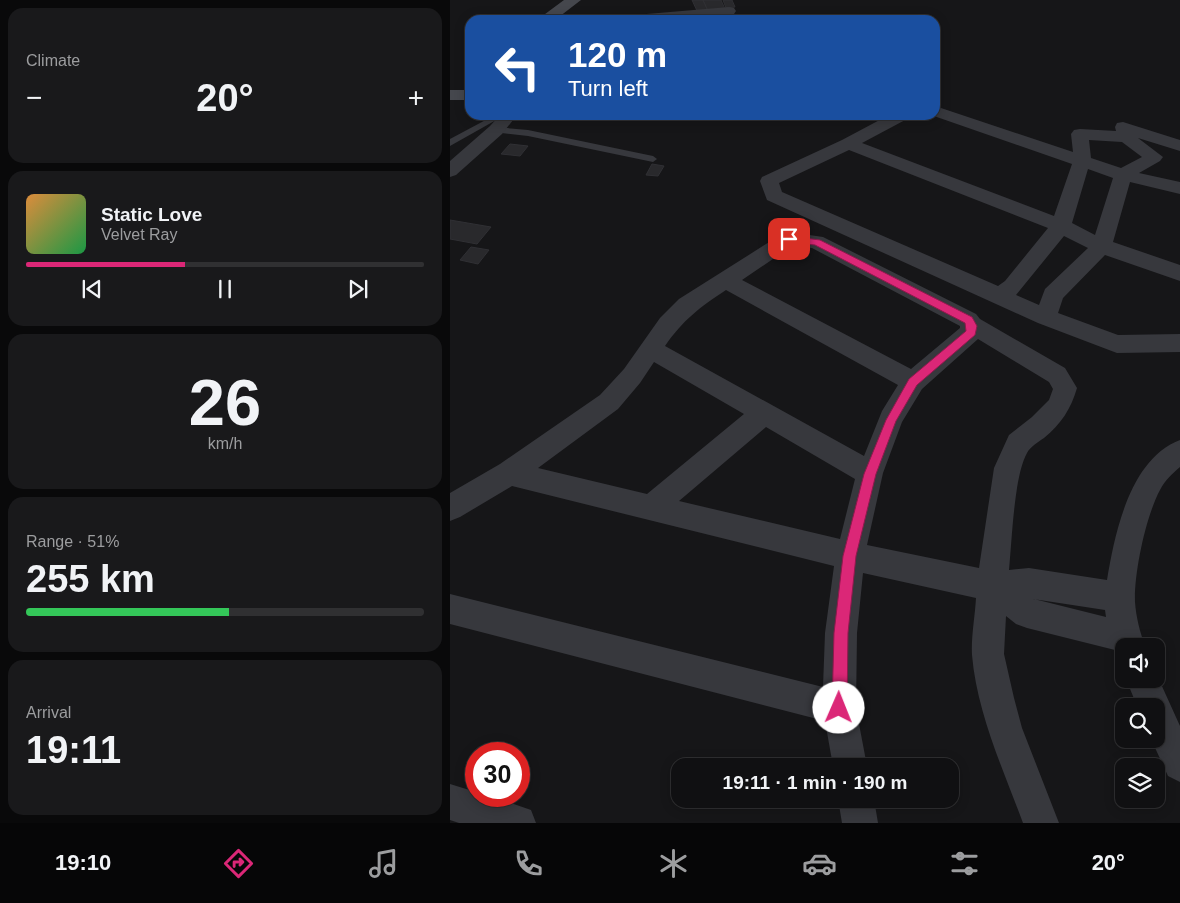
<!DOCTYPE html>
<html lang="en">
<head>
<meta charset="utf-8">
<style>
  :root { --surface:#101012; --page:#19191b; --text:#f1f3f6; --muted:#9c9d9f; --line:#303032; --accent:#db2777 }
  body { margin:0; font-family:Arial,sans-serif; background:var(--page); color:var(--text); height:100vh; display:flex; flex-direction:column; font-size:19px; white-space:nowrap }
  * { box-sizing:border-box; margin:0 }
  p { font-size:16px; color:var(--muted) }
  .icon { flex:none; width:28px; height:28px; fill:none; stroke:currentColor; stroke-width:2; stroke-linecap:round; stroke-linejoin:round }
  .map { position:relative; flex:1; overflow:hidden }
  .drawer { display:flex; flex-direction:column; gap:8px; padding:8px; background:#09090a; width:450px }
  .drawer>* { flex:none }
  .banner { position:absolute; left:15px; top:15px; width:475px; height:105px; border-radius:15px; box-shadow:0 2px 12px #0003,0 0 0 1px var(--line); background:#1a4fa0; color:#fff; overflow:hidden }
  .fabs { position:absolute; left:665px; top:638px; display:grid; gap:10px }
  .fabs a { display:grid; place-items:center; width:50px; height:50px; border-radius:10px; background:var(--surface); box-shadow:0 2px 12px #0003,0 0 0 1px var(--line); font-size:25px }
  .speed { position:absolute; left:15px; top:742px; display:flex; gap:10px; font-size:25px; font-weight:700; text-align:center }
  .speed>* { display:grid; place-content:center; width:65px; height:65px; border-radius:50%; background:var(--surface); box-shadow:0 2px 12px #0003,0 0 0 1px var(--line); line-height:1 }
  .speed .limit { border:8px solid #d22; background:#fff; color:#111 }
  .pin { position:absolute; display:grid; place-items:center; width:42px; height:42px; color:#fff; margin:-21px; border-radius:10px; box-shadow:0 2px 8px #0006 }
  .me { position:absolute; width:55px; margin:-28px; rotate:1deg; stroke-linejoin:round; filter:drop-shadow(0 0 4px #0008) }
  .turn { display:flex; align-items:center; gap:18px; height:105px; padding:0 20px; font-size:22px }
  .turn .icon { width:65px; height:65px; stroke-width:2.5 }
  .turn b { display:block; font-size:35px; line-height:42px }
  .big { font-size:38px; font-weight:700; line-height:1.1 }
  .drawer .tile { flex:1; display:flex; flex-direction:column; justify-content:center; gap:8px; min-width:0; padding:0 18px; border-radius:15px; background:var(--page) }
  .drawer .dial { align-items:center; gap:0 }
  .dial b { font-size:65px; line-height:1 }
  .song { display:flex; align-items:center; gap:15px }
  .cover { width:60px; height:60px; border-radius:8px; background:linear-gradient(135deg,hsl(30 70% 55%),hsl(140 70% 35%)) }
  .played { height:5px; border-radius:2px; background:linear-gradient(90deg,var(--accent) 40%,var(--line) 40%) }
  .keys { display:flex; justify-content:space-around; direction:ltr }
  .heat { display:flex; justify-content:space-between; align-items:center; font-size:28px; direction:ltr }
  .charge { height:8px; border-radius:4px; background:linear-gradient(90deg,#34c759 51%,var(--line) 0) }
  .trip { position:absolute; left:221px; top:758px; width:288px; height:50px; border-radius:15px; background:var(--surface); box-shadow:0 2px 12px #0003,0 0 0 1px var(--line); font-weight:700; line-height:50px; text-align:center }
  .tab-bar { display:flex; height:80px; justify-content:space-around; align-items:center; background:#060607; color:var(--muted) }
  .tab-bar .icon { width:35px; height:35px }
  .tab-bar .on { color:var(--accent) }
  .tab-bar b { font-size:22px; color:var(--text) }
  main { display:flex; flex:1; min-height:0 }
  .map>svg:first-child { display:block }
</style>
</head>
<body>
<main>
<section class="drawer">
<div class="tile"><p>Climate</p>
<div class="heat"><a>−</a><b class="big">20°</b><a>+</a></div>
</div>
<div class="tile">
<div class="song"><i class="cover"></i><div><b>Static Love</b><p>Velvet Ray</p></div></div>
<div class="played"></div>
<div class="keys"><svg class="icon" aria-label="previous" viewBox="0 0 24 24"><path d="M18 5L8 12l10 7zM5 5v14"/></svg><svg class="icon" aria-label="pause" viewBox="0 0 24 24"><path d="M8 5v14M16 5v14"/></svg><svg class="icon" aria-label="next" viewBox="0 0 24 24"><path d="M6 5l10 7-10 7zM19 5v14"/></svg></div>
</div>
<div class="tile dial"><b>26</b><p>km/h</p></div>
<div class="tile"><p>Range · 51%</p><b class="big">255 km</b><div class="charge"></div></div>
<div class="tile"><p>Arrival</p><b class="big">19:11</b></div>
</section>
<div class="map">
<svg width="730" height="823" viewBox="0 0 730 823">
  <rect width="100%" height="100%" fill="#161618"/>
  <path fill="#29292c" stroke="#303034" d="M242 0H253L258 11 248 13Z
    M253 0H271L275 9 258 11Z
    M273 0H282L285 7 276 8Z
    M60 144 78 146 70 156 51 154Z
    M202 164 214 166 208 176 196 175Z
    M0 220 41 227 27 244 0 239Z
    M21 247 39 250 28 264 10 260Z"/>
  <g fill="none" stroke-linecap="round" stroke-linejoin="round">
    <path fill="#37383d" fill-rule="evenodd" d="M45 115H55L0 146V139Z
      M46 127 78 130 203 156 207 159 203 162 78 136 43 132V128Z"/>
    <path fill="#37383d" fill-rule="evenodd" d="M279 7 284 8 286 11 284 14 221 20H166L173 16Z
      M485 106 623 152 621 134 624 130 630 129 666 131 665 127 667 123 673 122 730 140V151L688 138 713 157 710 161 689 173 730 182V194L680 182 663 242 730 265V281L655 255 613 298 608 313 668 335 730 334V352L667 353 659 350 588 323 317 200 310 181 312 177 392 140 439 115H459L457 119 412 143 604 216 622 164 481 115H485ZM639 140 672 142 692 157 671 168 641 158ZM399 150 598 228 555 281 548 286 332 192 329 183ZM638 169 663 178 645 235 622 223ZM614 236 638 248 595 289 589 305 566 295Z
      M50 115H67L52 134 6 175 0 177V161L40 126Z
      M339 232 373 237 526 314 530 319 615 368 627 388C621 409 611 424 594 438 588 442 580 447 577 453 564 476 562 540 559 570L579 568 657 580C665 532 680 459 730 440V467C722 474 715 480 710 490 696 516 684 572 685 602 686 617 690 632 695 646H674V660L668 657 665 650 577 628 566 624 556 616 554 654 564 698 572 728 609 823H573C553 769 527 713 522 655 521 637 525 616 526 598L413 573 407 633 406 708 417 766H383L375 721 0 624V594L373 687 375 633 384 566 62 486 10 517 0 521V493L50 464 150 395 174 369 210 318 229 299 332 234ZM342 246 362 248 510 326V328L461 369 292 280ZM276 290 448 385 432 411 414 456 215 346C233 320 250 307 276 290ZM528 339 599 382 603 389 599 400 582 417 559 435 544 468 529 568 417 545 433 473 452 422 472 389ZM204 362 294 414 197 494 88 468 168 409 190 383ZM316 427 405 479 390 539 229 501ZM583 599 655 610 656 617 584 599Z
      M706 673 730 726V782L718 776 701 739H706V706H687L676 679H706Z
      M0 784 26 792V796H41L81 810 86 823H9L0 820Z
      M388 799H424L428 823H392Z"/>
    <path fill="#45474d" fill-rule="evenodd" d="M114 0H131L105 20H87Z
      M0 90H20V100H0Z"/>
  </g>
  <path fill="#db2777" stroke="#8e194d" d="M339 236 370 240 522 317 527 326 525 335 467 385 446 421 426 474 406 556 398 633 397 708 395 714 389 716 384 714 382 708 384 633 393 556 414 474 436 420 459 379 516 331 515 323 365 245 336 242V237Z"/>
</svg>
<div class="fabs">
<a><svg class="icon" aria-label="sound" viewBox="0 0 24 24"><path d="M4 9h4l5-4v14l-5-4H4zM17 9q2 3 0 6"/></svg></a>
<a><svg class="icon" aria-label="search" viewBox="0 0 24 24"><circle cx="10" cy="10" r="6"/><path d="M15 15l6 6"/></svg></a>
<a><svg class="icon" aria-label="layers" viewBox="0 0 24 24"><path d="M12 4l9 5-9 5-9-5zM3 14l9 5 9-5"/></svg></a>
</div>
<div class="speed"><div class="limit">30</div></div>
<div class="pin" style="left:339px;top:239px;background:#d93025"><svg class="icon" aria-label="arrive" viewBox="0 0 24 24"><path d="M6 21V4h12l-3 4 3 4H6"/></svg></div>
<svg class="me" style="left:389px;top:708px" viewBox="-20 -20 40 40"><circle r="19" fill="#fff"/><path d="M0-13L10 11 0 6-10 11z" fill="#db2777"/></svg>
<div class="trip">19:11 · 1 min · 190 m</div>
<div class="banner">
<div class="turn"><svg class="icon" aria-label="left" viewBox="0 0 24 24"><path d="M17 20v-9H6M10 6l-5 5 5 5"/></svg><div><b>120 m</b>Turn left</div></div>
</div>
</div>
</main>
<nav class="tab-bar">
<b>19:10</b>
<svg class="icon on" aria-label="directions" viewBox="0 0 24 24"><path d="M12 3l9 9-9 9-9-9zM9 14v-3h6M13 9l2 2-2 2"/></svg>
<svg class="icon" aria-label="music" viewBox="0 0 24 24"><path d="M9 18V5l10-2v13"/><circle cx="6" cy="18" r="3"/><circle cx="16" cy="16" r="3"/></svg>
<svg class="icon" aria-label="phone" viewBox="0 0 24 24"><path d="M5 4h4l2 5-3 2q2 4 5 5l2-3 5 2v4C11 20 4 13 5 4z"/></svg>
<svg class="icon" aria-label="climate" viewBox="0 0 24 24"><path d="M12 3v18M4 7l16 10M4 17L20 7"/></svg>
<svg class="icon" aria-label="car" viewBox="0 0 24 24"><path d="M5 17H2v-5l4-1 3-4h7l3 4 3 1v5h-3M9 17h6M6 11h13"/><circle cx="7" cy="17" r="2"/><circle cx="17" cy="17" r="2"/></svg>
<svg class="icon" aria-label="filters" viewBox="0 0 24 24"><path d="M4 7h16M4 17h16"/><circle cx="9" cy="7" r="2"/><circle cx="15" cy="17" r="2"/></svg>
<b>20°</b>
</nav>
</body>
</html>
